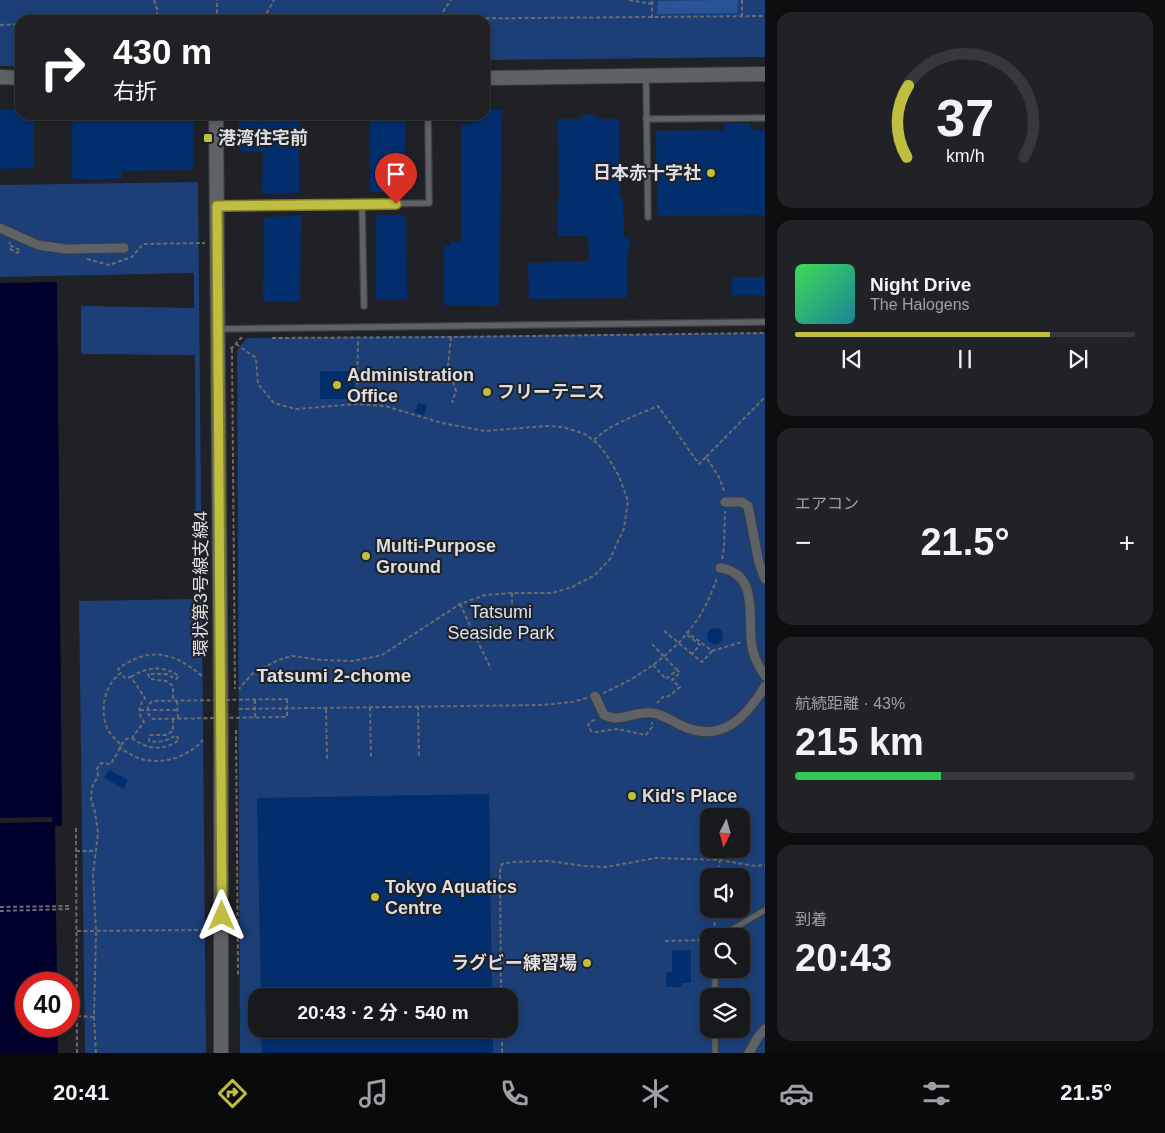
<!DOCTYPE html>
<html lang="ja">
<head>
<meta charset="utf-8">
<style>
  :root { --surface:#17191c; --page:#202225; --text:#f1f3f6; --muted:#9ea0a3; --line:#36383b; --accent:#bfbe41 }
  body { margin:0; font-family:Arial,"Noto Sans JP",sans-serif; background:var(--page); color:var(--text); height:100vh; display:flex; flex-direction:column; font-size:19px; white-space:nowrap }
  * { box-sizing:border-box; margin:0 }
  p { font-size:16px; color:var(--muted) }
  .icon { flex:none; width:28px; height:28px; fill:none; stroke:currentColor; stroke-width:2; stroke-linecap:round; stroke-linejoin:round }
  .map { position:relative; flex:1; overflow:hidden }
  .details { display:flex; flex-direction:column; gap:12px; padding:12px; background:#0d0e0f; width:400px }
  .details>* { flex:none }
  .guide { position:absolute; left:15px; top:15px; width:475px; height:105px; border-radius:15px; box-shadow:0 2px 8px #0003,0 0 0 1px var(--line); background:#202124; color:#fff; overflow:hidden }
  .needle { width:32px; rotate:186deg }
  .tools { position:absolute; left:700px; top:808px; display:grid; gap:10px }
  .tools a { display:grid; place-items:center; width:50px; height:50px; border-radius:10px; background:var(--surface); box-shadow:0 2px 8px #0003,0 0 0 1px var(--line); font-size:25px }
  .speed { position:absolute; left:15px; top:972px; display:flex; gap:10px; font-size:25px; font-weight:700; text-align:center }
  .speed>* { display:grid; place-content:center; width:65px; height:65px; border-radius:50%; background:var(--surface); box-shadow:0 2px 8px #0003,0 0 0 1px var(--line); line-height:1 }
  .speed .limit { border:8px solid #d22; background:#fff; color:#111 }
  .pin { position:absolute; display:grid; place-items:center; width:42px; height:42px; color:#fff; margin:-51px -21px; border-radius:50% 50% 50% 0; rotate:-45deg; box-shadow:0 0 5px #0007 }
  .pin .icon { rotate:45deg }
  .me { position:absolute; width:55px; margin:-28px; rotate:0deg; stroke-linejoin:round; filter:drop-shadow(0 0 4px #0008) }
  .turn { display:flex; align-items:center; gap:18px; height:105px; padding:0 15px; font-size:22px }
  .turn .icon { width:65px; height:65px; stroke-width:2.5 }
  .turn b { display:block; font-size:35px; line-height:42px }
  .big { font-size:38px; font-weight:700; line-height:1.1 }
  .details .tile { flex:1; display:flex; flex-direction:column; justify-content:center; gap:8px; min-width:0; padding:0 18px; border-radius:15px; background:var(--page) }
  .details .dial { align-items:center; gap:0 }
  .dial svg { height:130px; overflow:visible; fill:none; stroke:var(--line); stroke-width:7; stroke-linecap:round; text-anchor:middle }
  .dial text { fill:var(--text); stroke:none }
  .song { display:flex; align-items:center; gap:15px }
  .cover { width:60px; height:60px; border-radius:8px; background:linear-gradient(135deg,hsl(130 70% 55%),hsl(190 70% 35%)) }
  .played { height:5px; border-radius:2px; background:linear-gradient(90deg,var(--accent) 75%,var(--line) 75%) }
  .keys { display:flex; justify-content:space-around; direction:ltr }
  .heat { display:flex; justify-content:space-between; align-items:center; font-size:28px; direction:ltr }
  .charge { height:8px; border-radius:4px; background:linear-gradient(90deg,#34c759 43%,var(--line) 0) }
  .trip { position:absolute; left:248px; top:988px; width:270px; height:50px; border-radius:15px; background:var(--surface); box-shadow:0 2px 8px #0003,0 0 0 1px var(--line); font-weight:700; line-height:50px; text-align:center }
  .tab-bar { display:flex; height:80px; justify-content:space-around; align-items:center; background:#090a0b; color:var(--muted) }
  .tab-bar .icon { width:35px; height:35px }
  .tab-bar .current { color:var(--accent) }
  .tab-bar b { font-size:22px; color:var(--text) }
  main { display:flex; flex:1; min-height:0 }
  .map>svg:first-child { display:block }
</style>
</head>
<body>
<main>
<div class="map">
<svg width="765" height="1053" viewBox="0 0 765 1053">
  <rect width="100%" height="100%" fill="#1f2126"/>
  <path fill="#1b3f76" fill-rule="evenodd" d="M0 0H765V57L485 60V20H20V66H0Z
    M198 182 206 1053H85L79 601 196 599 195 355 81 354V306L194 308V273L0 277V185Z
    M765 333V1053H240L237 350 247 338ZM709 816H741V849H709ZM709 876H741V909H709ZM709 936H741V969H709ZM256 996H509V1029H256ZM709 996H741V1029H709Z"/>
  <path fill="#295497" d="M720 0H738L737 13 657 14 658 1Z"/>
  <path fill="#00002c" d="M57 282 62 826H55L57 984H26V1026H57L58 1053H0V283Z"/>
  <path fill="#1f2126" d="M52 817V822L0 823V818Z"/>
  <path fill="#022e6d" d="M0 110H20V115H34V168L0 169Z
    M485 110H502L499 306 444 305V246H450V242H461V124H471V115H485Z
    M587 114 593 115 598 119H619L620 198H623L624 238 629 237 630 250H627V298L529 299 528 263 589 261 588 236H558V199H559L558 119H581L583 115Z
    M72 115H98V116L190 115 193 117V170L122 171V179H72Z
    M239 115H299V193L262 194 263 152 239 151Z
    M370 115H405V192H370Z
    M724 123H750V130H765V215L657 216 656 131 725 130Z
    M376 215H406L407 299 376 300Z
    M301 216 300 301H263L264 217Z
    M732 277H765V295H732Z
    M320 371H354V399H320Z
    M418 403 427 405 424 415 415 412Z
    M707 636a8 8 0 1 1 16 0a8 8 0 1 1-16 0Z
    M109 770 128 780 124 789 104 778Z
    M489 794 492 996H261L257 798Z
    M672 950H691V983H682V987H666V972H672Z
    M261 1029H493V1053H262Z"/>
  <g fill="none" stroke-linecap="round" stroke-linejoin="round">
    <g stroke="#3c3e41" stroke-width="8">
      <path id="service" d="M646 77 648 217
        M646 119 765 118
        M362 204 364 306
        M217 206 429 203 428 115
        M218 329 765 322
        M721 936 765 910
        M715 969V996
        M715 1029V1053"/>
    </g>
    <g stroke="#3c3e41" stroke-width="11">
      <path id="pedestrian" d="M0 228 38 245 65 249 124 248
        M725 502H742L748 506 759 563 765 579
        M720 568C760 574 747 617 752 647 754 658 759 667 765 676
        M595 696 604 715C607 716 611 718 615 718 628 718 639 711 653 713 665 715 674 723 685 727 723 743 747 716 765 686
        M749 1053 758 1037 765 1029"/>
    </g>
    <g stroke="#3c3e41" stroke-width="16">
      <path id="tertiary" d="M0 77 20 78
        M485 78 765 74
        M216 115 221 730V1053"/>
    </g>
    <path stroke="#6a6c70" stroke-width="2" stroke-dasharray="4 2.5" stroke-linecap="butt" d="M154 0 157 9V20
      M629 0 652 4
      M742 0V17
      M441 18 444 10 451 0
      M652 18V0
      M217 20V0
      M267 20V13L274 0
      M297 20 765 16
      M0 25 20 24
      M10 249 18 253 20 250 9 245 10 242
      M87 259 109 265 132 257 143 244 205 243
      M451 337 448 366 456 391 452 403
      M272 338 451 337 765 333
      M236 344 256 358 258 384 274 403 296 409 357 404 385 406 442 423 485 431 546 426 563 427 585 434 598 444 606 454 619 476 628 501 624 528 610 559 595 575 572 587 552 593H512L485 595 460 604 382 655 353 661 321 660 292 656 278 660 252 674 239 689
      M230 348H232L241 338H243
      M232 349 235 689
      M357 404 358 339
      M594 440C612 423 635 416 658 406L699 464 706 457
      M724 491 719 477 706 457 765 397
      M722 559 724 548 725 511
      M512 593V611
      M460 604 491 669
      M664 631 692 654
      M652 644 677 670
      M712 651 702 662 692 654 700 645 686 634 687 632 712 651 742 642
      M653 665 666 679 677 670 680 673 672 680 680 687 669 696 663 697 657 703
      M202 676C174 652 149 646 118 669L121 673C104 685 99 711 108 730 111 735 116 740 121 745L120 748C127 752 134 757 141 759 163 765 188 757 203 740
      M131 677C146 667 164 665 179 676L176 679 166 674H148L150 679 166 681 173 686V701
      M603 693C639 678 675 653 697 620 706 607 712 592 717 578
      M177 701 178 718
      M418 706 419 758
      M370 707 371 759
      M239 709 543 705 572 702 587 698
      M326 709 327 759
      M140 710H178
      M595 720 591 721 588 725 591 731 596 732 617 729 646 735 652 727V722
      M236 730 238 975
      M132 738C147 750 164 751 179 740L176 735C167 741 160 743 149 741L150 735H166L173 731V718
      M121 745 126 739 132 738 144 722C138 715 138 705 145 698L131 677 125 678 121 673
      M76 828 77 1053
      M76 851H95
      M717 876 720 860
      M0 907 69 906V909
      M714 909 715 931
      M0 911 69 909
      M77 931 204 930
      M665 941 709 940
      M501 996 500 871 502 864 512 862 548 861 585 866 606 867 656 858 720 860 755 866 765 865
      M77 1016 94 1017
      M502 1029V1053
      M96 1053 94 1017 96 931 93 875 98 833 95 812 91 799 92 787 98 776 97 769 101 763 111 764 120 748"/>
    <use href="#service" stroke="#5e6166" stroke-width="5.5"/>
    <use href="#pedestrian" stroke="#5e6166" stroke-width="9"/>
    <use href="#tertiary" stroke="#5e6166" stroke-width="14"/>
    <path stroke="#6a6c70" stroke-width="2" stroke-dasharray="4 2.5" stroke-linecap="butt" d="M287 699V717L153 719C146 714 146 707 152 701Z
      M255 700V717"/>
  </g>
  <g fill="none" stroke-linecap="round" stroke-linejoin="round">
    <g stroke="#7c7c2a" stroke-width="12">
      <path id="route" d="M222 916 217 206 396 204"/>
    </g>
    <use href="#route" stroke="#bfbe41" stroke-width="9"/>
  </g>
  <g fill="#bfbe41" stroke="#1f2126" stroke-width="2">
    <rect x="203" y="133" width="10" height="10" rx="2.5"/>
    <circle cx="711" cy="173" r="5"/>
    <circle cx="337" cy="385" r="5"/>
    <circle cx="487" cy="392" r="5"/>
    <circle cx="366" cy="556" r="5"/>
    <circle cx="632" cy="796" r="5"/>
    <circle cx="375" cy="897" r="5"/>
    <circle cx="587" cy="963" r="5"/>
  </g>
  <g text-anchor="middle" stroke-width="4" stroke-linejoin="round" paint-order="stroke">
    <g font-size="18" font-weight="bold" fill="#dddee1" stroke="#1f2126" text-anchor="start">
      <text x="218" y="144">港湾住宅前</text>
      <text x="701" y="179" text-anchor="end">日本赤十字社</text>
      <text x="347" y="381">Administration<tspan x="347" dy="21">Office</tspan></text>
      <text x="497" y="398">フリーテニス</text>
      <text x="376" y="552">Multi-Purpose<tspan x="376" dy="21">Ground</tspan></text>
      <text x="642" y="802">Kid's Place</text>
      <text x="385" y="893">Tokyo Aquatics<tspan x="385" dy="21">Centre</tspan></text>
      <text x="577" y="969" text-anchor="end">ラグビー練習場</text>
    </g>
    <g font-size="18" fill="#dddee1" stroke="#1f2126">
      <text transform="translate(201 584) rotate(-90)" y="6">環状第3号線支線4</text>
    </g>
    <g font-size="18" fill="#d7e4f7" stroke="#1f2126">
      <text x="501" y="618">Tatsumi<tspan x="501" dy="21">Seaside Park</tspan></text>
    </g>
    <g font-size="19" font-weight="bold" fill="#dddee1" stroke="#1f2126">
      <text x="334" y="682">Tatsumi 2-chome</text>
    </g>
  </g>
</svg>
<div class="tools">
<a><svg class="needle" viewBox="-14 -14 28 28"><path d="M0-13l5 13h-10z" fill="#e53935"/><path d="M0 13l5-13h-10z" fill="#9ea0a3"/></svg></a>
<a><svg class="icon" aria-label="sound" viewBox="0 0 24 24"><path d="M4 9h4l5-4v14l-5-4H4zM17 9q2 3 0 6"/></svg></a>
<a><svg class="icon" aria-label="search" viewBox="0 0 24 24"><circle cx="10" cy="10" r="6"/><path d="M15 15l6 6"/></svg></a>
<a><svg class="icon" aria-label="layers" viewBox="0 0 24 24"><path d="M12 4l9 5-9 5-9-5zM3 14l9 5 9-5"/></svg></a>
</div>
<div class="speed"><div class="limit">40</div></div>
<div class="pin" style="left:396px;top:204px;background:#d93025"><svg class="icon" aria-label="arrive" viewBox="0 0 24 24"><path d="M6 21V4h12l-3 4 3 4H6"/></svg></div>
<svg class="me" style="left:222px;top:916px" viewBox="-20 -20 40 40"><path d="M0-17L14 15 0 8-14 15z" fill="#bfbe41" stroke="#fff" stroke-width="4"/></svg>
<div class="trip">20:43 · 2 分 · 540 m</div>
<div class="guide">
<div class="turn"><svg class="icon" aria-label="right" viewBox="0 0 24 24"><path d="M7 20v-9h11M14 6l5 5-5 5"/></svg><div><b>430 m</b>右折</div></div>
</div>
</div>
<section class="details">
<div class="tile dial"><svg viewBox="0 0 100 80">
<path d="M14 69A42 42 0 1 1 86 69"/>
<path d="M14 69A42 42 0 0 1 15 25" stroke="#bfbe41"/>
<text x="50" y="56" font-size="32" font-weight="700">37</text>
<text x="50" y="72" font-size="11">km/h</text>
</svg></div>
<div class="tile">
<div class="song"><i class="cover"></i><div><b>Night Drive</b><p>The Halogens</p></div></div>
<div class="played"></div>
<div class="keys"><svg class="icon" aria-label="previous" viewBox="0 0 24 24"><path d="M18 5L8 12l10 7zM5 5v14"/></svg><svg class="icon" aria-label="pause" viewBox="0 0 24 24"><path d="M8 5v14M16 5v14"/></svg><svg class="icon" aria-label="next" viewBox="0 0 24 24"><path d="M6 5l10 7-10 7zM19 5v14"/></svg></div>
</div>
<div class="tile"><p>エアコン</p>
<div class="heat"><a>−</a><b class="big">21.5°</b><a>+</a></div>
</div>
<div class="tile"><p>航続距離 · 43%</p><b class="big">215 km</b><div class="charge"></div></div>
<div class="tile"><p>到着</p><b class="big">20:43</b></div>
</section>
</main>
<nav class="tab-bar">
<b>20:41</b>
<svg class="icon current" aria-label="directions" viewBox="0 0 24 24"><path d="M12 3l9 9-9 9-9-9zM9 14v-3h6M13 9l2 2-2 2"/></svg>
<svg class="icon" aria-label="music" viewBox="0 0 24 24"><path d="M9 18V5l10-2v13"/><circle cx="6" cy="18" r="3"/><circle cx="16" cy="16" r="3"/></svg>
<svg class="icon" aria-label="phone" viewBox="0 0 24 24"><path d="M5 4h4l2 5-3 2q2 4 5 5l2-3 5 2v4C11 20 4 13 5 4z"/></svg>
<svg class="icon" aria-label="climate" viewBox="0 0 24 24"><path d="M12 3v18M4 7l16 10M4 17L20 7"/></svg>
<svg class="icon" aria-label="car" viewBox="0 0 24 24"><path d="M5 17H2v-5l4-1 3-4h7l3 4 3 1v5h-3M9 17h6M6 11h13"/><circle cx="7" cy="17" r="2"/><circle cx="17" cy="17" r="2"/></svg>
<svg class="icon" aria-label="filters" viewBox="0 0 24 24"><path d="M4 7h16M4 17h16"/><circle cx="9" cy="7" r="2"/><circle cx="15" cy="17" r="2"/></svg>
<b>21.5°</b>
</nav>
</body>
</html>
